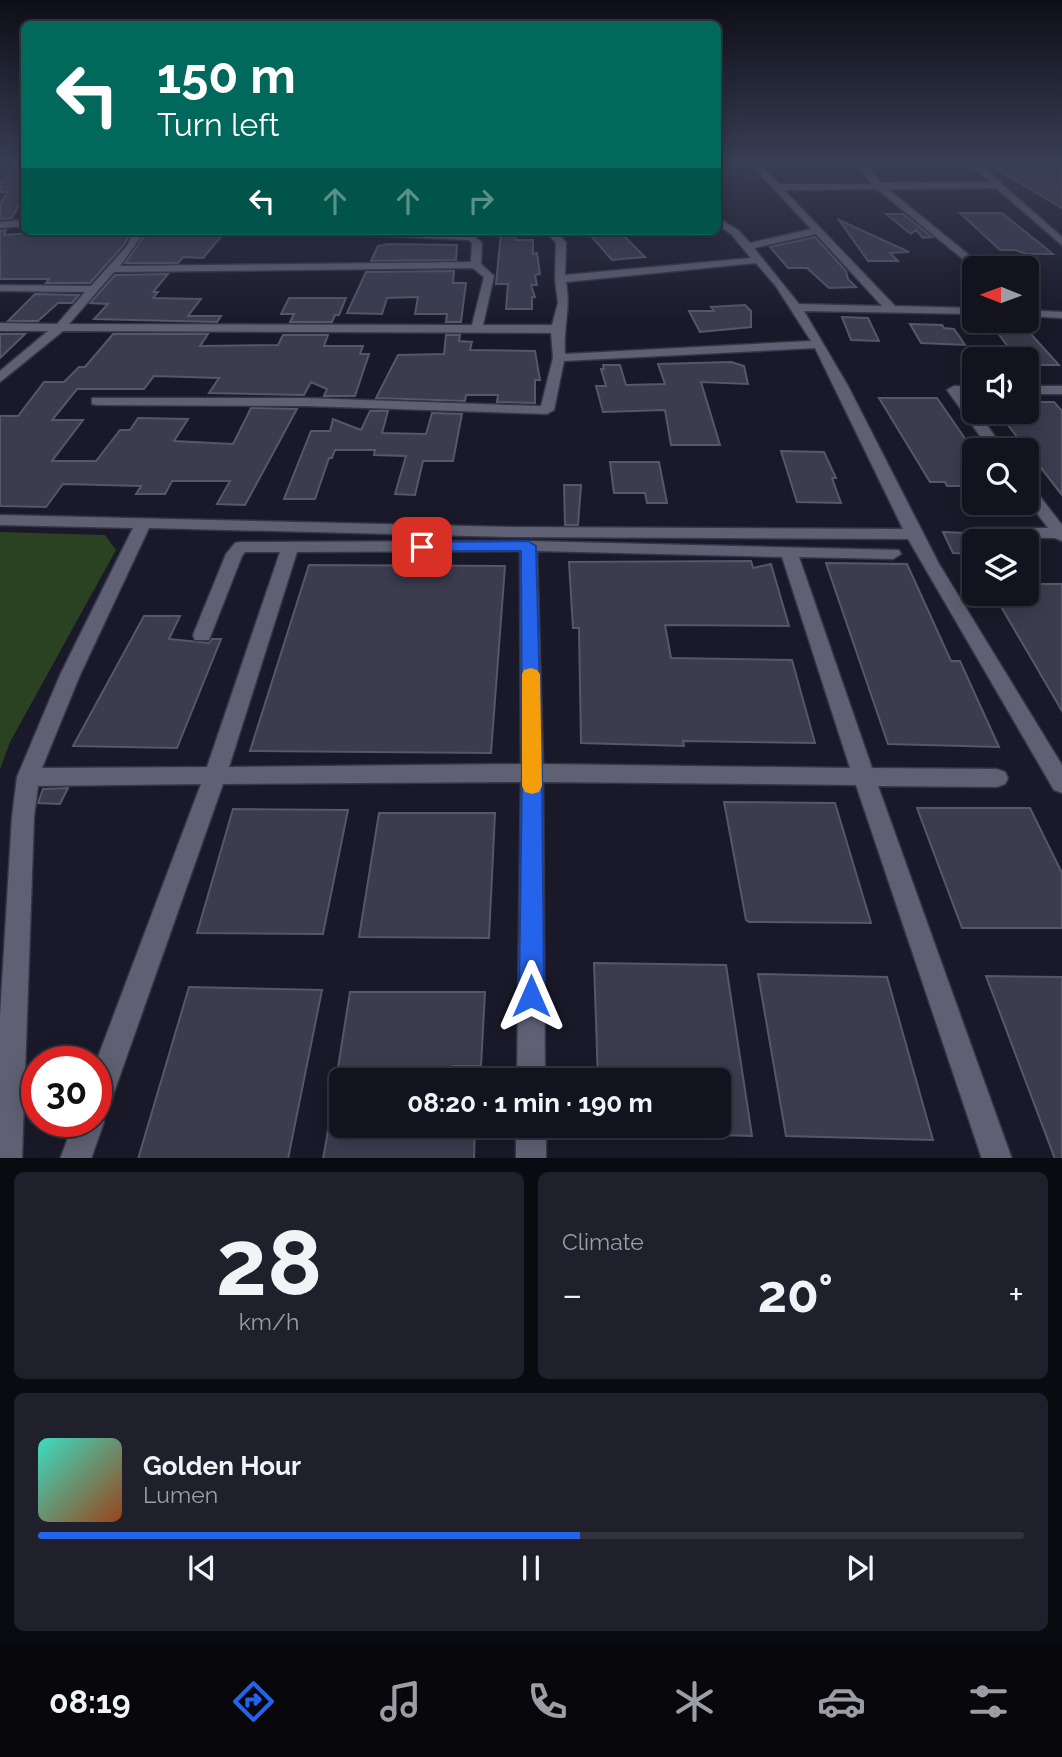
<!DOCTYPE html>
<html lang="en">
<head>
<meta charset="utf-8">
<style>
  :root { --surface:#13131f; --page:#20202c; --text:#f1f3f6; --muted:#9d9ea4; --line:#32323d; --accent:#2563eb }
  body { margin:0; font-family:Raleway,sans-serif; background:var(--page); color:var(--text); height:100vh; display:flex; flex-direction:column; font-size:26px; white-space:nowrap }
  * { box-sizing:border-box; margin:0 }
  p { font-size:23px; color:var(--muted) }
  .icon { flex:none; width:38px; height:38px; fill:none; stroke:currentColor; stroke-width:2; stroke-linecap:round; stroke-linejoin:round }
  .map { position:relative; height:1158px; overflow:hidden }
  .panel { display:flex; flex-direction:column; gap:14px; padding:14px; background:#0a0a11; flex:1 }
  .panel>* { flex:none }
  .top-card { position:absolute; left:21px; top:21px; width:700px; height:214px; border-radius:10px; box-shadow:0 4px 18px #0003,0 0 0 2px var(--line); background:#00695c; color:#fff; overflow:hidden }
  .needle { width:46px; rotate:271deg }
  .buttons { position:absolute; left:962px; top:256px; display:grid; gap:14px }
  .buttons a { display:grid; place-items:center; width:77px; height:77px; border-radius:10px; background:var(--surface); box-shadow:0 4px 18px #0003,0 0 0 2px var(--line); font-size:35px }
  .speed { position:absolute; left:21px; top:1046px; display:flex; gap:14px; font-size:35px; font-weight:700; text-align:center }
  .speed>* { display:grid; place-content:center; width:91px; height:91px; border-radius:50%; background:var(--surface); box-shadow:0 4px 18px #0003,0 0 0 2px var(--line); line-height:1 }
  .speed .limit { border:10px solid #d22; background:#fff; color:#111 }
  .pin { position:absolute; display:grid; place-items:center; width:60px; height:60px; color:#fff; margin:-30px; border-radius:14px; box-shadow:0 4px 10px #0006 }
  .me { position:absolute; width:77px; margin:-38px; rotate:0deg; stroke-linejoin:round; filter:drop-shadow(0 0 5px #0008) }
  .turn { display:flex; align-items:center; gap:24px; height:147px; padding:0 21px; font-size:32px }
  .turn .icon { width:91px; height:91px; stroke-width:2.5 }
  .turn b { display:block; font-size:49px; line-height:60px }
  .lanes { display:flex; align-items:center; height:66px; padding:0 21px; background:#0003; justify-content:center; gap:35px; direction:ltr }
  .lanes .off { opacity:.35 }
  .big { font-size:52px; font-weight:700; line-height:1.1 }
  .panel .card { flex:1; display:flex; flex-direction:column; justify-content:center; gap:10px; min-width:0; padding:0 24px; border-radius:10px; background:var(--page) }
  .panel .dial { align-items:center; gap:0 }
  .dial b { font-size:91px; line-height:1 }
  .song { display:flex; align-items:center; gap:21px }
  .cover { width:84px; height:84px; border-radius:10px; background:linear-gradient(135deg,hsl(170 70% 55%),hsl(20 70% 35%)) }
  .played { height:7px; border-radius:4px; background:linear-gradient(90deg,var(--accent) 55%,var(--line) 55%) }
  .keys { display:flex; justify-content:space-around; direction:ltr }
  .heat { display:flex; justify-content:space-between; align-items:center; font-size:38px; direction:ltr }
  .panel .tiles { flex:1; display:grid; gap:14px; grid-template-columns:1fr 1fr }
  .card:last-child { grid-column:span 2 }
  .trip { position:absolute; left:329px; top:1068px; width:402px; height:70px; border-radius:10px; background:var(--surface); box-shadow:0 4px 18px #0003,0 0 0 2px var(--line); font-weight:700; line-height:70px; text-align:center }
  .tabs { display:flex; height:112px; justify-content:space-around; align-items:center; background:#08080c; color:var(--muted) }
  .tabs .icon { width:49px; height:49px }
  .tabs .active { color:var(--accent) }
  .tabs b { font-size:32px; color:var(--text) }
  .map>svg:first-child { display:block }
</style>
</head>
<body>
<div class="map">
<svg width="1062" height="1159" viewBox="0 0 1062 1159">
  <rect width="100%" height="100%" fill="#191929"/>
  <path fill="#2b4222" d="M0 532 105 535 116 550 10 742 0 769Z"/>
  <path fill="#3b3c4e" stroke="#565769" stroke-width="2" d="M17 162H24V196L12 218 0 219V204L8 192H0V185Z
    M991 162H1062V208L1000 171Z
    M960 213H1002L1053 254H1027L1015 250H1000Z
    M886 214H903L932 237 923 238 916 230 911 234Z
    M839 220 909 252 890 253 898 261H868Z
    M6 230 4 235 56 231H108L107 234 131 232 124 245 90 283H46L49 279H0V231Z
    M148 231H226L203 258 183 257 178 263H125Z
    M501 233H515L516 240H533V254L537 253 540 274 535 275 537 285H531L535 297H532V309H506L508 284H496Z
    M621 233 645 257 612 260 591 236Z
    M815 237 846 271 848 279 856 287 829 288 807 268H788L770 247Z
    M388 244 457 245 456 260 371 261 378 246Z
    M454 271 453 283H466L461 322H446L447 314H415L418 297 387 298 382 314 347 313 366 272Z
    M168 274 153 292H158L153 298 201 299 188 316H221L217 322 94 319 108 304 90 303 115 275Z
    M35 294 79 295 72 303H58L38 321H8Z
    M289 298H346L339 315H335L332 322H290L294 314H281Z
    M745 305 751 311V327L700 332 689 311H714L711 307Z
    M842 317 868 318 879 341 851 340Z
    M989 321H1019L1059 365H1027V359H1017Z
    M910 324 942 325 944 328 954 329 965 345 921 343Z
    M0 334H25L0 358Z
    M113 334H208L200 346 278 345 283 335H328L324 346H363L360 354H369L355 396H324L327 389 311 382 304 395 209 393 219 378 154 376 144 389H77L52 420H83L52 461H96L120 430H130L138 418 188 419 174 441 233 444 251 408 297 409 245 505 217 504 230 481H172L165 494H136L141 486 63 484 46 507 0 506V416H18L44 382H64L79 367H85Z
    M446 335H460L459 341 472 342 470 350 535 351 540 380H535V403L497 402 498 395H466L465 401 376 398 398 355 444 354Z
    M731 362 744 366 748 384 701 382 720 445H671L665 410 603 412 596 386H606L601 369H604L603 365H620L626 385 665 384 658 364Z
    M879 398H937L975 453V486H947L945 482H930Z
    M1027 402H1054L1062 411V495L997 411H1027Z
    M370 411H388L382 433 426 434 432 413 462 414 453 461H423L415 495 395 494 406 456 374 455 375 450H335L332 458H329L315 499H284L311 431H330L333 419 361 430Z
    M781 451 824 452 836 478H832L841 503 797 502Z
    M610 462H659L667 503H647L645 493H614Z
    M564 485H581L578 525H565Z
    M943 532 966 533 975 544V554L953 553Z
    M751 561 753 568 771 564 789 626 665 625 671 658 792 660 815 743 683 741 684 746 581 743 579 628H573L569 562Z
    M826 563 907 564 951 661H960L999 747 888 744Z
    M309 565 505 566 491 753 250 751Z
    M1031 584H1062V711L993 593H1037Z
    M144 616H180L169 639 209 643 212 639H221L177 748 73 746Z
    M68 788 60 804 38 803 43 789Z
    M724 802 835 803 871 923 749 922 746 920Z
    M917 808H1030L1062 873V928H962Z
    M233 809 348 810 323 934 197 933Z
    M379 813H495L489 938 359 937Z
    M594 963 726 965 752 1136 719 1135V1080H598Z
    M758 974 887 977 933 1140 786 1136Z
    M986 976 1062 977V1159H1055Z
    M189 987 322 990 288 1159H138Z
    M350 992H485L481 1066H453L452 1080H336Z
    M329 1125H475L474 1159H323Z"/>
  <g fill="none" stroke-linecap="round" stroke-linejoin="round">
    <g stroke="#353645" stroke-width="3">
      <path id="minor" d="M749 162H758L779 184H872L855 162H863L881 183 990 182 968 162H977L1062 237V245L996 188 888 189 985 268 975 269 877 189 784 190 895 306 975 308V314L804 311 848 386 939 564 1062 765V793L1054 790 908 539 512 537 149 528 80 675 42 768 207 767 280 552H245L242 556 211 635 209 640H195L193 635 226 554 235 543 241 542 528 541 899 550 901 554 893 559 799 557 872 768 997 769 1005 772 1008 778 1005 784 997 787 878 786 1012 1159H982L856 785 543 782 545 1080H517L521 782 223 784 111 1101 106 1111 101 1114 104 1122 91 1159H60L74 1122H96V1062L201 784 38 786 34 817 22 1159H0V1016L12 817 17 777 60 675 133 528 0 525V515L512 527 903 529 815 348 564 361 554 410 547 414 306 406 97 405 92 404V398H306L541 406 553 358 551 333 63 331 0 382V371L48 331H0V323L57 324 85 292 0 291V285L91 286 126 247 135 231H145L120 266 471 262 472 243 469 240 365 235 360 232 472 234 482 243 481 264 494 276 483 325H552L558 303 555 279 556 243 545 231H555L566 242 565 275 751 258 731 234 718 225V218L738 230 750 243 811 229ZM816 234 882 306 799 304 754 248ZM756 263 775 285 811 341 565 354C563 326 571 309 566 282ZM473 268 484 277 472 325 69 324 114 272ZM520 551 521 764 229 767 297 552ZM537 551 782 557 850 768 543 764Z
        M24 220V226L0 228V222Z
        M1027 310 1062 312V318L1027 316Z
        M975 386V394H964L1005 450H990L947 390 954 386Z
        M1027 386H1062V394H1027Z
        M1027 484 1032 486 1062 525V541L1055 538 970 537 968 533 970 529 976 528H1048L1027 500Z
        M516 1125H546V1159H516Z"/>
    </g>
    <use href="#minor" fill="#5f6073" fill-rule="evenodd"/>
  </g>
  <linearGradient id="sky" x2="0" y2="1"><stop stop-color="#0e0e17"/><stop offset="0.5" stop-color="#383e54"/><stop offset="1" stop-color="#383e54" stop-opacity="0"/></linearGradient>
  <rect width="1062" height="324" fill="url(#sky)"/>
  <path fill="#2563eb" stroke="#184099" stroke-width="2" d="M528 541 536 546 542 773 544 996 540 1005 531 1008 523 1005 519 996 522 773 521 551H422L415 547 422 542Z"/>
  <path fill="#f59e0b" d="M531 668 537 670 540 674 542 786 539 792 532 794 525 792 522 786V674L524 670Z"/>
</svg>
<div class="buttons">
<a><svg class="needle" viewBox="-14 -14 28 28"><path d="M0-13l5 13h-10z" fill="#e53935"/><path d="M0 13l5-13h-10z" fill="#9d9ea4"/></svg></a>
<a><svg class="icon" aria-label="sound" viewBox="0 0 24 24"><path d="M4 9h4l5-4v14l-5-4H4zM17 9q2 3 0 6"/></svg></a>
<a><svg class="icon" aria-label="search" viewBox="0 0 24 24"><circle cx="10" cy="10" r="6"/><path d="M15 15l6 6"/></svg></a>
<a><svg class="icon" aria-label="layers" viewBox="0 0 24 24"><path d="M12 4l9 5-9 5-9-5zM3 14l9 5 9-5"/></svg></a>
</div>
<div class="speed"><div class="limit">30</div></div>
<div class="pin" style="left:422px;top:547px;background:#d93025"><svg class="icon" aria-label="arrive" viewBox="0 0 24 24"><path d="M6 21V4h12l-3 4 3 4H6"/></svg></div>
<svg class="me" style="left:531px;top:996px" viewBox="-20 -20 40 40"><path d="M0-17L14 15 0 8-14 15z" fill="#2563eb" stroke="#fff" stroke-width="4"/></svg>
<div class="trip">08:20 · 1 min · 190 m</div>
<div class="top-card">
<div class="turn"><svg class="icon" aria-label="left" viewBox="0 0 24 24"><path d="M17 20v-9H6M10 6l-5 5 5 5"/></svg><div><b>150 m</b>Turn left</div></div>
<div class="lanes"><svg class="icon" aria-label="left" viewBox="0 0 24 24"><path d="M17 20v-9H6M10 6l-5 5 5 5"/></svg><svg class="icon off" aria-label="ahead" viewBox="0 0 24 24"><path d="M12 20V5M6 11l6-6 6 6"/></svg><svg class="icon off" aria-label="ahead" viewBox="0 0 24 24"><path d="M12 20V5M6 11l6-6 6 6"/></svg><svg class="icon off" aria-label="right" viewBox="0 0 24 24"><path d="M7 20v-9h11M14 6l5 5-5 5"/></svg></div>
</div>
</div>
<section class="panel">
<div class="tiles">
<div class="card dial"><b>28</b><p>km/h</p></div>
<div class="card"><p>Climate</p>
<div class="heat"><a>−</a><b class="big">20°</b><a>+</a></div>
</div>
<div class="card">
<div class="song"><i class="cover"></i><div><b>Golden Hour</b><p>Lumen</p></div></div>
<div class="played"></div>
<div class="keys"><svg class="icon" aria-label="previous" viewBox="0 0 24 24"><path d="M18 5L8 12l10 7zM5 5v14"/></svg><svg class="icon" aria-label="pause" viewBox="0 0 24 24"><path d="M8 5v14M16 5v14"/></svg><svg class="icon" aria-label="next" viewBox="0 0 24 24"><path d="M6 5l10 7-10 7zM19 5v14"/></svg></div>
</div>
</div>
</section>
<nav class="tabs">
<b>08:19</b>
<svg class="icon active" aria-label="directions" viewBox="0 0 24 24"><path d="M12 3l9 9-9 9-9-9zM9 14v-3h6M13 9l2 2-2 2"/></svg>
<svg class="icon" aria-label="music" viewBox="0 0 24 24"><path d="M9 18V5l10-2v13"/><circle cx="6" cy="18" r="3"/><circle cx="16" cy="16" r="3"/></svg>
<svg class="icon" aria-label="phone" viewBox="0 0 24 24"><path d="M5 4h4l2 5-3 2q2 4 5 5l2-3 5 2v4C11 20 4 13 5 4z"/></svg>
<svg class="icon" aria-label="climate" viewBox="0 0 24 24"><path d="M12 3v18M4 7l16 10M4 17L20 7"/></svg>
<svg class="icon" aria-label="car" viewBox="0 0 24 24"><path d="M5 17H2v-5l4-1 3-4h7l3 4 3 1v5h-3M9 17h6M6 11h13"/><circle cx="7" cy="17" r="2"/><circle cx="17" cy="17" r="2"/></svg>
<svg class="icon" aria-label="filters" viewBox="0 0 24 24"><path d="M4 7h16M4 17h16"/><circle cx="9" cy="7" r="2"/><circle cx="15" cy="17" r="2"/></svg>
</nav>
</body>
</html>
